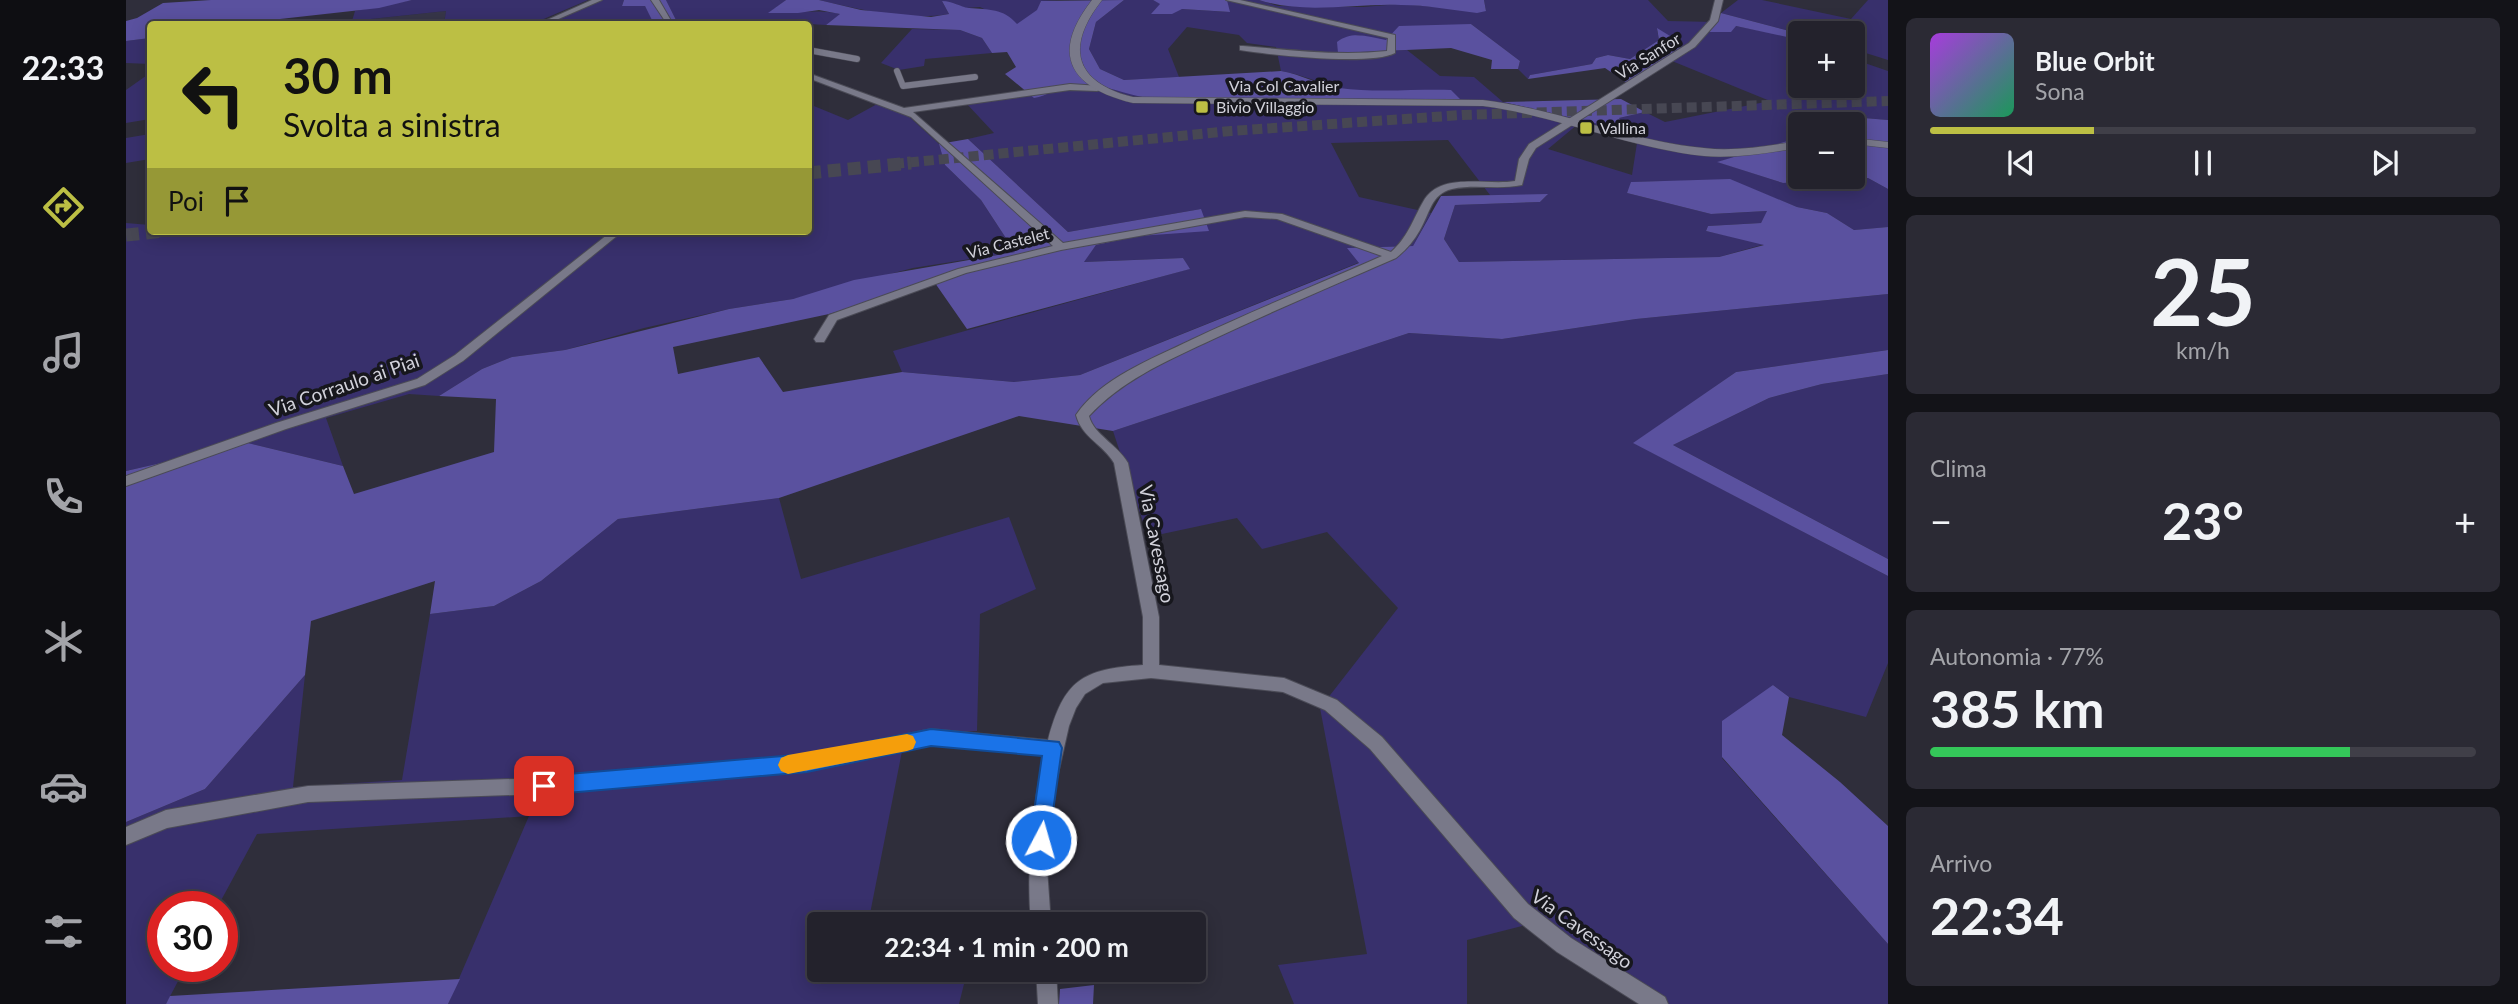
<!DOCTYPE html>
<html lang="it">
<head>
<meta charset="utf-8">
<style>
  :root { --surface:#23222c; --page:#2b2a34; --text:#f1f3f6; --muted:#a3a4a9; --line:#403f48; --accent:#bcbf44 }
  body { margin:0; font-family:Lato,sans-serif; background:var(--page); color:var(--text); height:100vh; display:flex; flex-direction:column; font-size:26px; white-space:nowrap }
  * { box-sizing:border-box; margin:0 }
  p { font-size:23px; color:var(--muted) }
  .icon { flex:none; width:38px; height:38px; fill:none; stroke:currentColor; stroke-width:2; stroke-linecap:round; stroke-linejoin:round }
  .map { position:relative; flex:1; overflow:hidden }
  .details { display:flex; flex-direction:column; gap:18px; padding:18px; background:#131318; width:630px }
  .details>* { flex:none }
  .top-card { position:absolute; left:21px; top:21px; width:665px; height:214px; border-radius:7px; box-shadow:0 4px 18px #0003,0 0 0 2px var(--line); background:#bcbf44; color:#111; overflow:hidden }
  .tools { position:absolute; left:1662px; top:21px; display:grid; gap:14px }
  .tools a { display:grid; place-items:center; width:77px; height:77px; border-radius:7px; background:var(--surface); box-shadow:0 4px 18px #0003,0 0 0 2px var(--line); font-size:35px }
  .speed { position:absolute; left:21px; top:891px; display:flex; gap:14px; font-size:35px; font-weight:700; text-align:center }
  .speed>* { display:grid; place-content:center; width:91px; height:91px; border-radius:50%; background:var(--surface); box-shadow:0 4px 18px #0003,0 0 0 2px var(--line); line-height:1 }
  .speed .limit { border:10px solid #d22; background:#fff; color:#111 }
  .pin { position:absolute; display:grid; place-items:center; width:60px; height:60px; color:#fff; margin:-30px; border-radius:14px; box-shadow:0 4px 10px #0006 }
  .me { position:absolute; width:77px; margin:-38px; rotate:6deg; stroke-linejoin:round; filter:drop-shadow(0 0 5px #0008) }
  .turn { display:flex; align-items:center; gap:24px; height:147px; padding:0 21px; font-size:32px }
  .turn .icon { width:91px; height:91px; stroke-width:2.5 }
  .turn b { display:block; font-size:49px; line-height:60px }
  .then { display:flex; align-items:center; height:66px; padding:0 21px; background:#0003; gap:14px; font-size:26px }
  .big { font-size:52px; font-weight:700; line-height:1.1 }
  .details .card { flex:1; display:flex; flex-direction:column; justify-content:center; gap:10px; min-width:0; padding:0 24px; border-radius:10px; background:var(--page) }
  .details .dial { align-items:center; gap:0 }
  .dial b { font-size:91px; line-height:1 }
  .song { display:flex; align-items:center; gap:21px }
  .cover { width:84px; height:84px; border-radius:10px; background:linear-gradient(135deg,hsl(280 70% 55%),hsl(150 70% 35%)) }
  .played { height:7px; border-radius:4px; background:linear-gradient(90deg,var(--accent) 30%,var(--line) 30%) }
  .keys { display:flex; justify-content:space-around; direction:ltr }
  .heat { display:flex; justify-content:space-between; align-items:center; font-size:38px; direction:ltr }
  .charge { height:10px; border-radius:5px; background:linear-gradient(90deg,#34c759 77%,var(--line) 0) }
  .trip { position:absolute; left:681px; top:912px; width:399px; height:70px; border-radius:7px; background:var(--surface); box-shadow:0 4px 18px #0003,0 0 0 2px var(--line); font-weight:700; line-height:70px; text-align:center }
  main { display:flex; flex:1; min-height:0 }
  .tabs { display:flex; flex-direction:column; width:126px; justify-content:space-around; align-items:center; background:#0e0e12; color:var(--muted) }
  .tabs .icon { width:49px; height:49px }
  .tabs .on { color:var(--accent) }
  .tabs b { font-size:32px; color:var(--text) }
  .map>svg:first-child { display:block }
</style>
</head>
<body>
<main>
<nav class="tabs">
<b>22:33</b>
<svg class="icon on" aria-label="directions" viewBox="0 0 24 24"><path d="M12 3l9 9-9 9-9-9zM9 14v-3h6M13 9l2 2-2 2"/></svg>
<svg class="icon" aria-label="music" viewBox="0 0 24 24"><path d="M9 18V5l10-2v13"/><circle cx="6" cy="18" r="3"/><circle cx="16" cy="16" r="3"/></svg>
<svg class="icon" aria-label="phone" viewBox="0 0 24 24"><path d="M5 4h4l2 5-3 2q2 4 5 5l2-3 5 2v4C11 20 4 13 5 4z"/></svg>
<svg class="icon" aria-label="climate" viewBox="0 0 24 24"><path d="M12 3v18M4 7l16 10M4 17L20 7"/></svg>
<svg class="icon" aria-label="car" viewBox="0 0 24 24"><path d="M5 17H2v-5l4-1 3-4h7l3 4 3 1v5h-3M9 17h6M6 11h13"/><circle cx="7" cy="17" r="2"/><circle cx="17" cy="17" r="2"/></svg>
<svg class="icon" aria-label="filters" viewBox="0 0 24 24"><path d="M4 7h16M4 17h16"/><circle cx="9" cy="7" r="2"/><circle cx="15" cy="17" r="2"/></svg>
</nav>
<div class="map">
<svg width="1762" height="1004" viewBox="0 0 1762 1004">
  <rect width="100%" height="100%" fill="#2f2e3b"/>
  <path fill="#373649" d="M320 11 318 24H226V21Z"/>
  <path fill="#38306c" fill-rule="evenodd" d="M286 0H462L406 24H318L320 11 226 21 229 11Z
    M469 0H498L496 6H519L527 20 422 24Z
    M540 0H660L643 13C668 13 691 9 715 14L700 25 631 21 628 24H552Z
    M693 0H933L915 1 912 10 891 25 854 7 840 8 816 1 823 14C781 21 735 10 693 0Z
    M998 0H1027L1035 4 1026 14 1056 9 1103 12 1101 0H1133L1152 6 1237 7 1273 4 1360 11 1358 0H1522L1542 21 1589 22 1667 37 1675 40V86H1727V59L1762 71V120L1738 118 1717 124H1675V137L1592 162 1657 183 1742 178 1762 189V227L1728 230 1701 213 1671 207 1604 180 1506 182 1501 193 1585 214 1642 211 1635 223 1582 226 1580 231 1639 244 1593 257 1333 262 1318 239 1329 205 1414 202 1421 195H1364L1322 140 1205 143 1233 197 1305 213 1287 246 1222 248 1234 262 954 375 888 382 776 372 767 351 1063 269 1057 258 957 262 970 245 1013 236 1075 209 942 232 842 139 868 133 840 103 944 85 1213 88C1193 83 1175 74 1155 71L1150 47 1121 43 1113 35 1061 27 1042 49 1053 77 998 80 974 69 963 49 970 22ZM1345 24 1394 61 1392 69 1402 79 1404 75 1466 64 1470 58 1482 55 1504 59 1533 40 1531 29 1546 61 1644 101 1539 122 1519 112 1493 118 1500 127 1377 102 1348 77 1314 76 1281 50 1213 53 1231 35 1260 41ZM1452 124 1511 143 1506 175 1422 149Z
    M1612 0H1636L1725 19 1742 0H1762V60L1727 49V33L1675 34 1595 13Z
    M786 29 834 30 856 38 866 53 799 59 798 66 773 70 755 63Z
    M24 38V64L0 63V41Z
    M24 73V119L0 123V90Z
    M753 103 778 112 813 144 819 165 855 200 889 252 787 268 667 299 603 309 518 328 439 350 386 357 356 369 313 396 283 394 200 418 217 466 122 443 0 471V223L24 225V231H490L487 236 682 231 683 104 722 120Z
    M24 134V159L0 163V138Z
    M1762 294V350L1610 372 1508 443 1762 576V663L1740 717 1663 697 1647 685 1596 758 1762 944V1004H1519L1400 925 1341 940V1004H1168L1152 965 1241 954 1194 708 1272 608 1201 532 1136 549 1111 518 1022 537 987 431 1283 333 1376 339 1510 319Z
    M1762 374V559L1547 445 1643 398 1696 384Z
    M653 498 675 579 883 517 910 589 854 614 851 731 779 736 742 924H693V970H733L732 982 838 984 833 1004H322L403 816 131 834 92 906H37V966H60L40 1004H0V822L79 789 179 675 167 787 276 780 304 614 368 606 415 581 492 519Z"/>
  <path fill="#5a519f" d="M85 0H286L253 8 136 21 135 24H24V38L0 41V21L11 18 37 3Z
    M498 0H540L552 24H430L462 21 526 20 519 6H496Z
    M660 0H693L735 10 805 17 823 14 816 1C827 1 834 7 843 8 863 10 877 8 891 24L911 10 915 1 998 0 970 22 963 49 974 69 998 80 1155 71C1175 74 1192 85 1213 88 1249 93 1288 89 1325 90L1334 99 1022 98C997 94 970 81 945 85 932 87 921 96 908 98L879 74 890 67 881 52 866 53 856 38 834 30 700 25 714 14 693 10 672 13H642Z
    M1027 0H1101L1104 12 1056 9 1046 14H1025L1034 4Z
    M1133 0H1358L1360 11 1351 13C1326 10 1301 5 1275 5 1228 3 1179 15 1133 0Z
    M1595 13 1675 34V40L1610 26 1605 32H1582Z
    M1345 24 1394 61 1392 69H1365L1366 60 1325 48 1212 53 1211 42C1226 30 1243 37 1260 40L1273 26Z
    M1531 28 1544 36 1555 48 1546 61 1504 85 1479 68 1402 79 1404 75 1466 64 1470 58 1482 55 1504 59 1533 40Z
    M1495 99 1519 112 1493 118 1501 128 1486 127 1377 102Z
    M1738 118 1762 120V189L1742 178 1657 183 1591 162 1675 137V177H1727V124H1716Z
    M842 139 942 232 1075 209 1083 231 1013 236 970 245 958 262 1057 258 1064 269 841 329 809 283 703 314 547 347 552 374 633 357 657 392 776 372 888 382 954 375 1233 263 1221 248 1287 246 1315 196 1422 194 1414 202 1329 205 1318 239 1333 262 1593 257 1638 245 1580 231 1582 226 1635 223 1641 211 1585 214 1501 193 1505 182 1604 179 1671 207 1701 213 1728 230 1762 227V294L1510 319 1376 339 1283 333 987 431 893 416 653 498 492 519 415 581 368 606 304 614 309 581 185 621 179 675 79 789 0 822V471L122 443 217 466 228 494 368 452 370 399 313 396 356 369 386 357 439 350 603 309 667 299 728 280 889 252 855 200 819 165 813 144Z
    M1762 350V374L1696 384 1643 398 1547 445 1762 559V576L1507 443 1610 372Z
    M1647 685 1663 697 1656 735 1714 782 1762 826V944L1596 757V721Z
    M334 979 322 1004H40L44 996Z
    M968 985 967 1004H933L934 989Z"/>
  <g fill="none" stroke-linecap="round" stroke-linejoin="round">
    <path stroke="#474753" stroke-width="10" stroke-dasharray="10 5" stroke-linecap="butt" d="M768 164 1105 131 1336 115 1762 101"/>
    <path stroke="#474753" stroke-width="13" stroke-dasharray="13 7" stroke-linecap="butt" d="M682 173 785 163
      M0 235 39 231"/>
    <g stroke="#4b4b56" stroke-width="7">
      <path id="pedestrian" d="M682 50 731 59
        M771 71 777 86 849 77"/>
    </g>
    <g stroke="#4b4b56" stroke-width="2">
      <path id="minor" d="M466 0H476L421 24H412Z
        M525 0H533L547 24H541Z
        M1100 0H1114L1269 35V53C1245 66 1145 55 1114 50V46H1117C1165 50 1213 56 1261 51L1262 38Z
        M1589 0H1597L1592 21 1569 47 1410 148 1403 159 1396 185C1373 190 1349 184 1326 189 1305 194 1304 213 1294 230 1288 241 1280 250 1270 258 1206 286 1142 313 1079 343 1038 362 994 382 963 416 968 435 991 444 1002 463L1033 617V665L1158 678 1211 700 1256 737 1402 904 1445 938 1539 997 1542 1004H1513L1431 952 1388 918 1244 749 1199 710 1157 692 1025 678 977 683 959 694 950 708 943 726 930 783 921 868 925 924H905C900 866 906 812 918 755L805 745 681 771 417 794 182 802 41 828 0 845V827L40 810 182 786 417 778 681 755 805 729 922 740C938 680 956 669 1017 665V617L988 463C977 444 956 438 950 415 975 378 1026 359 1065 340 1128 310 1193 284 1256 256L1151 219 1119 217 935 250 840 273 711 320 698 342H690L688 339 703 315 832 269 927 246 785 117 682 78V73L778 108 944 84 974 86V90L971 91 944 90 787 112 937 243 1119 211 1156 214 1265 252C1282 237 1286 221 1297 202 1314 171 1360 186 1389 181L1393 159 1403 144 1563 43 1584 20Z
        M486 231H497L337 361 299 385 160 429 0 486V476L150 423 291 379 329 355Z
        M910 970H930L932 1004H912Z"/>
    </g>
    <g stroke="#4b4b56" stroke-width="1">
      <path id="secondary" d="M966 0H976C939 47 948 82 1007 97L1357 100C1432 109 1503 141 1578 148 1610 152 1643 145 1675 141V148C1643 152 1610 159 1578 156 1503 148 1432 116 1357 106L1007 103C945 88 923 55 966 0Z
        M1727 138 1762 142V148L1727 144Z"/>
    </g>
    <use href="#pedestrian" stroke="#797989" stroke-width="6"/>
    <use href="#minor" fill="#797989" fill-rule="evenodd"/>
    <use href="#secondary" fill="#797989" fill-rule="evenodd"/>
  </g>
  <path fill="#1a73e8" stroke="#114b97" stroke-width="2" d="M805 729 933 742 936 748 922 847 915 850 907 847 904 840 916 756 805 746 681 772 418 795 410 792 407 786 410 779 418 776 681 754Z"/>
  <path fill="#f59e0b" d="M781 734 787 736 790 742 787 749 781 751 662 774 655 771 652 765 655 758 662 755Z"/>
  <g fill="#bcbf44" stroke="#17171d" stroke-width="2.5">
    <rect x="1069" y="100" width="14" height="14" rx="3.5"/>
    <rect x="1453" y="121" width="14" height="14" rx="3.5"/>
  </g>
  <g text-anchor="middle" stroke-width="7" stroke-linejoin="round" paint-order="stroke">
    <g font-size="16" fill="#d2d2db" stroke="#17171d">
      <text transform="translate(1522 56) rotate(-32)" y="6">Via Sanfor</text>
      <text x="1158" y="92">Via Col Cavalier</text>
      <text transform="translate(882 243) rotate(-14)" y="6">Via Castelet</text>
    </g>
    <g font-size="16" fill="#d2d2db" stroke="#17171d" text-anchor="start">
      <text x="1090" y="113">Bivio Villaggio</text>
      <text x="1474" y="134">Vallina</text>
    </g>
    <g font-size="19" fill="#d2d2db" stroke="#17171d">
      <text transform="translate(218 385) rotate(-19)" y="7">Via Corraulo ai Piai</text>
      <text transform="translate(1031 544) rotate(79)" y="7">Via Cavessago</text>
      <text transform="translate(1456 929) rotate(36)" y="7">Via Cavessago</text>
    </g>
  </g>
</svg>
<div class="tools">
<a>+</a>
<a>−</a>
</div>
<div class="speed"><div class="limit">30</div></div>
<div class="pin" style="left:418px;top:786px;background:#d93025"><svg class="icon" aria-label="arrive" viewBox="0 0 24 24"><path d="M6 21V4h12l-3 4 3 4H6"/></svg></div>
<svg class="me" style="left:915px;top:840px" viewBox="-20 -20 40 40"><circle r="17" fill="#1a73e8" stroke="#fff" stroke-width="3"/><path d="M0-11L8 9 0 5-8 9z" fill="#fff"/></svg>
<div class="trip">22:34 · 1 min · 200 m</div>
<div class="top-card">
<div class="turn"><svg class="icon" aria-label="left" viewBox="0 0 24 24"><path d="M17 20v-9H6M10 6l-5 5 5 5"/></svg><div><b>30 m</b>Svolta a sinistra</div></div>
<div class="then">Poi<svg class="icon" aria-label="arrive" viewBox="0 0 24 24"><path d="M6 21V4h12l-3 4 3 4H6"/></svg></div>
</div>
</div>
<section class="details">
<div class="card">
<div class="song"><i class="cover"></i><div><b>Blue Orbit</b><p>Sona</p></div></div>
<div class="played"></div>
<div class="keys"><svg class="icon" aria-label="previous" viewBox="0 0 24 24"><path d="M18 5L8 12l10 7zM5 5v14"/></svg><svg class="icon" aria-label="pause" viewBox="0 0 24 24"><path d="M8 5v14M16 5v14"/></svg><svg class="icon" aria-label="next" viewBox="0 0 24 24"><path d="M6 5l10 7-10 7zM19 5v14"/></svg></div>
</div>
<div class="card dial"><b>25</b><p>km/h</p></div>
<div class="card"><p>Clima</p>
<div class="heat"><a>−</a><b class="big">23°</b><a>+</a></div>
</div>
<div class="card"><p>Autonomia · 77%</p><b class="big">385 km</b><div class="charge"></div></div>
<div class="card"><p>Arrivo</p><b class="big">22:34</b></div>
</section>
</main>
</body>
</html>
